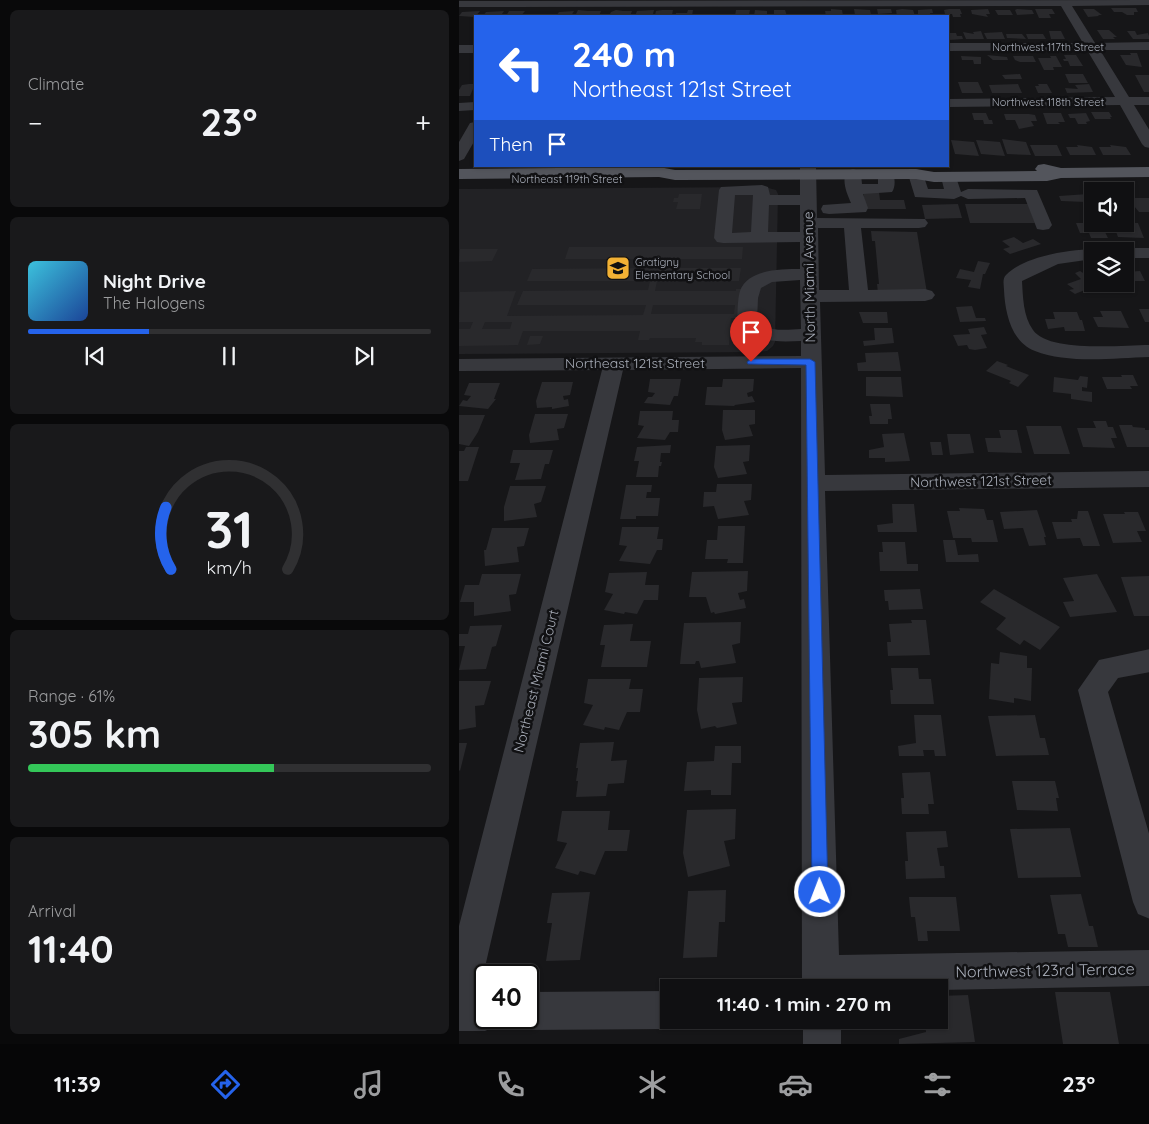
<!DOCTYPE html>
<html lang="en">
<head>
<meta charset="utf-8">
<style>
  :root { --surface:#101012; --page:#19191b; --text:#f1f3f6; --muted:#9c9d9f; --line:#303032; --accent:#2563eb }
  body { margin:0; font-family:Quicksand,sans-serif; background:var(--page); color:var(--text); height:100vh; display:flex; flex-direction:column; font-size:19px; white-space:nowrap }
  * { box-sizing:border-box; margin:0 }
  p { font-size:16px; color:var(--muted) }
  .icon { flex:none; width:28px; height:28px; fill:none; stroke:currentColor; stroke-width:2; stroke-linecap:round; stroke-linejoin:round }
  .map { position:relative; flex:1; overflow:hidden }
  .sheet { display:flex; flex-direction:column; gap:10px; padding:10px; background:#09090a; width:459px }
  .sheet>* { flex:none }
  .hud { position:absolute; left:15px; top:15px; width:475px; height:152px; border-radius:0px; box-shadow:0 1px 4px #0004,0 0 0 1px var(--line); background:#2563eb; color:#fff; overflow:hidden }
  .controls { position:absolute; left:625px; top:182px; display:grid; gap:10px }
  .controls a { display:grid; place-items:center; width:50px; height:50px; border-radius:0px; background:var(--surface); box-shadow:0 1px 4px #0004,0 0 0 1px var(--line); font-size:25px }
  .speed { position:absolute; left:15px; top:964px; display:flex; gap:10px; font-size:25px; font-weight:700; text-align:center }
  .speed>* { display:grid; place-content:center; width:65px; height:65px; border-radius:50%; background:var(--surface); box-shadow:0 1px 4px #0004,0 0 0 1px var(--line); line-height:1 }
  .speed .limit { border:2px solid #111; border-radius:8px; background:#fff; color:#111 }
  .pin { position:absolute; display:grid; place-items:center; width:42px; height:42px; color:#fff; margin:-51px -21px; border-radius:50% 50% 50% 0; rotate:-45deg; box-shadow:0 0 5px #0007 }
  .pin .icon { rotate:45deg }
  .me { position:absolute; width:55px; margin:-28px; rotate:359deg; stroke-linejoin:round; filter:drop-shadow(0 0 4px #0008) }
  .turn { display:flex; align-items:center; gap:18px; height:105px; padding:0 15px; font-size:22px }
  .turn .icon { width:65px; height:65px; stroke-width:2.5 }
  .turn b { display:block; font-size:35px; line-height:42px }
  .then { display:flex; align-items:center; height:48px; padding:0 15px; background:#0003; gap:10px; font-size:19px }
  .big { font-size:38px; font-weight:700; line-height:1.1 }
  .sheet .tile { flex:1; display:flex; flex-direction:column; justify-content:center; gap:8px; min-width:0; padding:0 18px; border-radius:8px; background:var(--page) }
  .sheet .dial { align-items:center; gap:0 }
  .dial svg { height:130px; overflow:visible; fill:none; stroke:var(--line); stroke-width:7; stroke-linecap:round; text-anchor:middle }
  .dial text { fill:var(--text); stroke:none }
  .song { display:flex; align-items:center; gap:15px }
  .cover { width:60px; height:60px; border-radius:8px; background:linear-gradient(135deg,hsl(190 70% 55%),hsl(220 70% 35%)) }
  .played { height:5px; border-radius:2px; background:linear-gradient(90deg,var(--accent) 30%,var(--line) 30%) }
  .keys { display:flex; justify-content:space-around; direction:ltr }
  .heat { display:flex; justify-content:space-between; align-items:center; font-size:28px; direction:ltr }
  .charge { height:8px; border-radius:4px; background:linear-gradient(90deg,#34c759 61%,var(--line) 0) }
  .trip { position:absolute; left:201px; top:979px; width:288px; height:50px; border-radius:0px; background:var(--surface); box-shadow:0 1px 4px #0004,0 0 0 1px var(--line); font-weight:700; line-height:50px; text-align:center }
  .menu { display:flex; height:80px; justify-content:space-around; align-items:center; background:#060607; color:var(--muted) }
  .menu .icon { width:35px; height:35px }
  .menu .selected { color:var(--accent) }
  .menu b { font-size:22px; color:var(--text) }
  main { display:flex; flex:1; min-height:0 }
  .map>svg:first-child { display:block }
</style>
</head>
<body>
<main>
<section class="sheet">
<div class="tile"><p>Climate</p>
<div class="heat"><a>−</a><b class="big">23°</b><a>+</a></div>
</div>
<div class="tile">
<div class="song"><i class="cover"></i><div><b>Night Drive</b><p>The Halogens</p></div></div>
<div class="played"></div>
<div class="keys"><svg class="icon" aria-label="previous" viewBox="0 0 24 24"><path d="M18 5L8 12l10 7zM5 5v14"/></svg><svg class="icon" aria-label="pause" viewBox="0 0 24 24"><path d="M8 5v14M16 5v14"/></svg><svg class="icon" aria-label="next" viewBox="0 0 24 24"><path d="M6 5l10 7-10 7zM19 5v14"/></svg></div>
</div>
<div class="tile dial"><svg viewBox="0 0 100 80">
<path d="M14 69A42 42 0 1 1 86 69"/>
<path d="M14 69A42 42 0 0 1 11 31" stroke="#2563eb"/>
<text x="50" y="56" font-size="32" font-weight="700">31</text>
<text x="50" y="72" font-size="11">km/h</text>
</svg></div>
<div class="tile"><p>Range · 61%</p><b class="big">305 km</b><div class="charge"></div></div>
<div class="tile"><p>Arrival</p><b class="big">11:40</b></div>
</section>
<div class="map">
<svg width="691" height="1044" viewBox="0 0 691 1044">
  <rect width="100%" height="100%" fill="#161618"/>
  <path fill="#222225" d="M306 187 317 190 319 194 316 342 314 346 308 351 299 352 0 354V189Z"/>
  <path fill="#29292c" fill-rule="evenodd" d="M652 8H677L679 12H675V15H668L663 12H655Z
    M372 9 383 10 384 16H367L366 11H372Z
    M395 9 411 10 412 15H396Z
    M418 9H432L433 13 419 14Z
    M443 9 454 10 456 16H438L437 10Z
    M473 9 474 13H471L472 16H459V10Z
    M490 9H501L503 14H501L502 17H494L493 14H486L485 10Z
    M529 9 531 14H527L529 17 513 14 512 10Z
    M558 9 573 10 575 14 558 15 556 10Z
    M576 9H593L596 14H590L592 18H580Z
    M624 9H635L643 15H639L640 16 629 17Z
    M119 10 129 11H142L140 16H116Z
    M157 10 164 11H173L171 16H150L152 12Z
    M195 10 194 14 188 16H176L178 11Z
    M203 10H214L213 15H196L197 11Z
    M229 10H234L233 16H217V13H228Z
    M277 10H291L290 15 276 16Z
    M296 10 308 11V16H295Z
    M315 10H326L328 16H315Z
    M536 10H551L554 15H539Z
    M21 11 16 17 0 16 3 12Z
    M45 11 43 14 38 16H24L27 12Z
    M50 11H66L62 16H47Z
    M115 11 112 16H97L100 12Z
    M638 30H650L658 37H654L656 39H644Z
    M522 31 525 39H507L504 32 515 34 514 32Z
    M590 31H602L606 39H592Z
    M668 31H676L678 35 689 33 691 39H674Z
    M543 32 546 39H528L525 33Z
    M489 33H497L498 36H503L504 39 489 40Z
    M547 34H563L567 39 548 38Z
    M567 34H584L587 39H569Z
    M671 53H678L683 67 667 65 661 55H672Z
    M528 55 548 57 549 60H534Z
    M605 55H617L624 66H611L609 61H605L604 59H607Z
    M502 56 522 57V64H515L514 60H503Z
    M554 56H574L577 62H561L556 60Z
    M591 56H597L603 67H594L595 70H585L579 58H592Z
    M561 74 563 79H546L543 75Z
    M606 74H624L629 83H610Z
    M676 75H691V92H685Z
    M499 82H519L524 93H503Z
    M10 84H16L11 96H0V90L3 85Z
    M559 84 563 93H533L530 85Z
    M579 84H588L593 93H579L576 86H580Z
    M630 84 634 92 608 93 606 88 619 89 616 85Z
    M632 112H650L653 117H651L652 119H636Z
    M513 113H527L530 120H533L534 124H525L524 120H515Z
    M584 113H602L606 122H599L601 124H588Z
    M627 113 631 121 627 122 628 124H619L616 118H611L609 114Z
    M545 114H570L576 115 578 121H572L575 126 560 129 556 120H547Z
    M543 139 567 142 572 155 548 154Z
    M492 140 515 142 520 156 496 154Z
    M517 140 541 142 546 156 522 154Z
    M571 145H598L603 156H576Z
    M618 145 633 147 637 155H611L607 147H619Z
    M651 145 667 147 672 155H644L640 147H652Z
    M404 192H420L421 200H445L447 209H407Z
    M220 194H243L241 209H217L219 202H214L215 198H219Z
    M629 194 632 200H626L627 202 602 201 600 196Z
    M673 198H691L690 212H680L670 200H674Z
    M499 204 503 218 466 219 463 205Z
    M506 204H569L576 223H511Z
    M627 221H634V224H642L649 238H632L630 233H621L617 223H628Z
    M666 223H679L685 238 659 237 656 229H668Z
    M412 231 458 232 468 293H419L418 284H420L416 241H413Z
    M555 237 564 243 574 239 582 244 551 254 544 249 551 247 543 241Z
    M110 247H284L283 259H202L200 268H282L280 281H198L196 291H277V289H286L283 318H272L270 345H243V342H236L237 338H191L190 340H179L181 331H64L59 345 0 346V329H11L14 322H0L1 292 57 291 48 316 184 315 187 305H58L64 291 189 290 191 281H68L73 269 194 268 196 259H106ZM194 305H276L275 314H192ZM26 322H53L51 329H23Z
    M1 249H39L33 261 0 262Z
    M519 261 531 263 526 274H524L521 289 509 287 512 280 497 278 501 269 515 272Z
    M621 271 632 278 629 279 634 284H640L616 294 610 290 615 289 608 284 622 279 616 273Z
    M681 271 686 281H666V272Z
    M513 306 517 318H526L527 321 501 322 497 307Z
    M680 309H691V322H686Z
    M641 311H662L670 328 639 327 634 317H644Z
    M400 312H428L429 323H404Z
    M594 312H618L621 320H623L626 331H606L605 327 589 329 586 319H596Z
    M525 327 528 334 522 335 528 348 516 350 510 349 508 345 499 346 494 335 511 334 509 329Z
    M415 328H433L435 343 405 346 404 341 416 340Z
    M71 336H84L81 344 68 345Z
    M439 352 442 371H399L398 363 407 362 406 353Z
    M538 361 549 365 547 366 570 375 559 387 550 383 552 381 527 371Z
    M662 375H674L679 386H671L673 389H648L643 377H663Z
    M621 376 629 377 628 388 623 387V391L633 392V402L612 399V394L594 392 595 377 619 380Z
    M407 377H442L444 397 407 396Z
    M191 379H222L219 396H215L211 405 185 403 189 397H193L196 393 189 392Z
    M264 379H295L294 391 288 393 289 397 293 396 296 402 276 405 275 406 246 405 248 387H263Z
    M83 382H114L111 395 104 396 105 400 109 399 110 406 93 409V407L78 408 77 401Z
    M10 383H41L35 399H37L29 409 0 406 4 400 8 401 12 396 5 395Z
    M411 404H431L433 419H429V424H411L410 416H413Z
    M264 410H296V424L290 425 294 436 266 440 263 430Z
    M181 411H214L213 420H220L219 432H211L206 440 178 438 185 426 179 425Z
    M76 414H109L105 428 98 429 100 440 71 443 70 435Z
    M0 415H26L19 432 10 446 0 444Z
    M634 421H647L649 427H654L658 438H652L656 448 624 447 618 428H637Z
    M660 425H673L674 427 686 428V430H690L691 447H668Z
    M567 426H602L611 454H575Z
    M540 430H558L563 453 529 452 526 438H542Z
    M445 433 451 461 426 462V458H410V450L425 447 423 434Z
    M488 434H511L515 453 491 455Z
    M471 442H482L484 455H473Z
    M212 445 211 453H202L201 462H203L202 466H200L199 477H177L180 461H175L178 447Z
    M291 445 290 461 284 462 288 474 259 478 255 467 257 446Z
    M7 447H20L9 481H0V451H5Z
    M54 450H94L90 464H86L82 479 56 480 61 463H51Z
    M258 484H293L292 500 285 501 290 515 259 519 255 506 244 507 245 492H257Z
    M167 485H193L192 492H188L187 498H201L199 516H177V519H161Z
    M51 486H87L82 502 75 504 78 517 45 521V507Z
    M433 504H455L458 532H419L418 525 434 523Z
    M500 508 525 509 528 520H534L539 542H513L512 538H494L488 511H501Z
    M578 510 587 537H585L587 545 570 546 564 528 545 529 541 512Z
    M619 511H629L641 546H624L621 538 598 539 593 522H613L612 519H618Z
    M665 512H679L687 531H678L683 542 654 543 644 514H666Z
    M259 526H286L284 563H268L269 559H246L248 540H258Z
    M163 527H200L198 539H204L203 550H198L191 564 160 561 168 546 160 545Z
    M33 528H70L65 546 58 547 60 562 26 566 25 550H27Z
    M484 540H496L499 555 519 554 520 562H487Z
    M423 542H446L448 564H459V571H421L420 552H424Z
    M289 571 288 591 279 593 281 600 285 599 287 608 256 614 255 612 252 613 247 597H230L233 572Z
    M188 572 186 585H200L199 600H185L178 614 166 612 165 614 145 610 154 594 146 592 150 573Z
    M23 574H62L57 594 50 595 52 611 15 616V602H1L6 585H20Z
    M638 574 658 612 611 617 604 602 615 601 604 578Z
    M691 576V616H675L662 577Z
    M461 589 464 609 430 610 429 601H426L425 590Z
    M535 589 601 627 581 650 565 640 561 645 537 629 547 618 521 602Z
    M452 620H467L471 655 429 656 428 642H432L430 624 453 623Z
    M282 622 281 643 273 645 277 663 242 668 240 661H237L236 664H221L225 623Z
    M174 624 171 641H192L188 667H142L146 645H141L145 625Z
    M43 625 37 646 33 647 27 669 0 670 6 646H0V634H9L11 626Z
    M541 652 568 656V668H573L572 701 555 698V703L530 699 532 663 540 664Z
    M432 668H459L460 679H472L475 704H432L431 690H434Z
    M284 677 283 702 273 703 278 724 258 728 256 726 242 729 238 710 240 678Z
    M129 679H172L170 689H184L181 712H168L160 730 146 727 145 730 124 725 134 705 125 703Z
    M0 681H32L25 705 16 706 17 727 0 730Z
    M455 715H482L487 756H476L475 750H464L465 756H440L439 746 457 743Z
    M576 715 581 738H586L590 755 537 756 529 716Z
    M155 742 152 761 168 760 165 783 149 784 147 796 117 797 119 781H117L119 768H117L121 743Z
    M0 743H8L1 771 0 770Z
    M256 746H282V763H273L272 795H252V790L225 791 228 762 255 761Z
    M471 772 475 804H469L470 814H443L442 798H445L443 773Z
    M553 781H596L600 798H597L599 811 558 810Z
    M277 809 276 839 265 841 271 866 229 877 224 853 228 810Z
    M103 811H151L149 830H171L168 851H146L136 875 121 871 119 875 96 868 108 843 98 841Z
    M611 828 622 877 559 878 551 829Z
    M487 831 489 847 478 848 481 866H485L486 878 447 879 446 861H449L447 832Z
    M267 890 266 922H260L258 957 224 958 229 891Z
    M131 892 121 960 87 961 93 923H88L93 893Z
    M622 894 630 926H634L639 947H609L606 934H599L591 895Z
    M450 897H497L501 931H468L469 941H459L456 917H452Z
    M596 992H651L660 1044H604Z
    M509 995 516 1042 440 1044V1039L467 1032 466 1020H480V996Z"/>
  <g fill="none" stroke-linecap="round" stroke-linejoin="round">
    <path fill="#37383d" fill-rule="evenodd" d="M691 0V5L613 6 636 43 691 42V50H641L670 97H691V105H675L691 131V148L686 147 683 144 661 105 489 107V99L656 97 628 50 489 51V43H624L602 6 0 7V1Z
      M0 45H16V53H0Z
      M16 102V110L0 111V103Z
      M16 122V140L5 159 0 161V142L11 123Z
      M341 166H357L358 218 466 219 469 223 466 227 460 228H402L409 290 466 289 473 291 476 295 473 299 466 301 361 302 366 475 691 471V487L366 491 380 955 691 950V986L480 990V988H343L342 368 164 370 20 993H26V1018H43L39 1025 26 1031H0V926L143 370 0 371V359L342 356V341C319 342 292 343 278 323 279 313 278 301 281 291 289 269 322 269 341 269V242L264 243 258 242 255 238 260 190 262 187 303 185 309 187 311 195H341ZM276 195H294L292 232 273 233ZM310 205H341V232H309ZM359 228H385L390 290H360ZM341 280 342 329C327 330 309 332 298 322L299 298 302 288 313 282Z
      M394 169 400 171 402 174 403 184H419V174L421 171H433C436 176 437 187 433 192L404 194 409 208 407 212 370 214 364 213 362 209 364 205 392 203C388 194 382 180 388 171Z
      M457 169 463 171 469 189H485L482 177 484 174H496L502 192 509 189 578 190 593 225 590 229 584 230 578 229 566 198 509 199 502 196 495 199 456 197 449 174 451 171Z
      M666 248H691V258H666V251H658Z
      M634 249 641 251H634V259L599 264 563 281C564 297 564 316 574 330 590 353 664 345 691 345V357C656 358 608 364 576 351 552 342 546 312 545 290 545 285 543 279 547 275 566 256 608 250 634 249Z
      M691 649V672L659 678 649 692 691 837V919L679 914 674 902 619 690 640 660Z
      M210 991V1020H225L223 1023 210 1029 69 1030 56 1024 53 1018H69V992Z
      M344 1020H382V1044H344Z"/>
    <path fill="#53555c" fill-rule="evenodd" d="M585 164 602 168 691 167V177L602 178 588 181 475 182 457 179 216 180 200 177 0 179V169L200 167 216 170 457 169 475 172 578 171 576 169 579 165Z"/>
  </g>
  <path fill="#2563eb" stroke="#184099" d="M292 359H351L356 362 369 892 367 897 361 900 355 897 353 892 347 365 289 364 288 362Z"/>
  <defs>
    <g id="school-square" transform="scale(1.25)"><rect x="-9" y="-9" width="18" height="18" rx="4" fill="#f2b134" stroke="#111113"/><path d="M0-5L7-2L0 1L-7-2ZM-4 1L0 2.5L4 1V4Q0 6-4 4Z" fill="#111"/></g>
  </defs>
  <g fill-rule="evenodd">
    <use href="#school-square" x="159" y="268"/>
  </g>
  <g text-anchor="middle" stroke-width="5" stroke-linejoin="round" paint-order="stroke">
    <g font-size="11" fill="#a8adb8" stroke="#111113">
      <text x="589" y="51">Northwest 117th Street</text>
      <text x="589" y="106">Northwest 118th Street</text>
      <text x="108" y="183">Northeast 119th Street</text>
    </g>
    <g font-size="11" fill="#a8adb8" stroke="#111113" text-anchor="start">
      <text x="176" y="266">Gratigny<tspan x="176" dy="13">Elementary School</tspan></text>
    </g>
    <g font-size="14" fill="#a8adb8" stroke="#111113">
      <text transform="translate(350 277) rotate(-91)" y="5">North Miami Avenue</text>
      <text x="176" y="368">Northeast 121st Street</text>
      <text transform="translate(522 481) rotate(-1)" y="5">Northwest 121st Street</text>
      <text transform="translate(77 681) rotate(-76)" y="5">Northeast Miami Court</text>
    </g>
    <g font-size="16" fill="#a8adb8" stroke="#111113">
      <text transform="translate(586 970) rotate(-1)" y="6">Northwest 123rd Terrace</text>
    </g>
  </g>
</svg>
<div class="controls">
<a><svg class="icon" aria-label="sound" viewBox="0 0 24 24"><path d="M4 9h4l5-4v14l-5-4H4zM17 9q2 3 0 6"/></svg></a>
<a><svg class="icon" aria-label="layers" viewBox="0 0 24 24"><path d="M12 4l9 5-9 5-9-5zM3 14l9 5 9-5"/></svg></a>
</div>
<div class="speed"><div class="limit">40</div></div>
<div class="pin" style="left:292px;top:362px;background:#d93025"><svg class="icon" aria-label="arrive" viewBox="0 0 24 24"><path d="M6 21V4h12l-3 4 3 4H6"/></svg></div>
<svg class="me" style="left:361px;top:892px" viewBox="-20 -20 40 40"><circle r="17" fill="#2563eb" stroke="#fff" stroke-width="3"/><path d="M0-11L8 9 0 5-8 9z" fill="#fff"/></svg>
<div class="trip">11:40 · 1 min · 270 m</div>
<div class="hud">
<div class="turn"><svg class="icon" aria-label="left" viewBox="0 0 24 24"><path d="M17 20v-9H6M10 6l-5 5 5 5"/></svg><div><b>240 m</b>Northeast 121st Street</div></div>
<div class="then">Then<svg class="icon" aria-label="arrive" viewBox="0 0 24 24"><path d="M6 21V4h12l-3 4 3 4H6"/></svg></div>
</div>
</div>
</main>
<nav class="menu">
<b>11:39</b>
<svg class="icon selected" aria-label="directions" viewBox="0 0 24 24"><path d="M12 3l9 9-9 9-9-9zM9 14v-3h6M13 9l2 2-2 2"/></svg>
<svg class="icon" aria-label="music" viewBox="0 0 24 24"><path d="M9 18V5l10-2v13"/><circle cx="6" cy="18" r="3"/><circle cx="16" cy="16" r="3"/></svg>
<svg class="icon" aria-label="phone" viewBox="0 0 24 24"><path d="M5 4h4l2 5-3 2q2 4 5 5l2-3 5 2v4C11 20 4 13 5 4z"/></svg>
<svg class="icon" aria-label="climate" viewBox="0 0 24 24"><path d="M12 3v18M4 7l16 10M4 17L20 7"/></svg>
<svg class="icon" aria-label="car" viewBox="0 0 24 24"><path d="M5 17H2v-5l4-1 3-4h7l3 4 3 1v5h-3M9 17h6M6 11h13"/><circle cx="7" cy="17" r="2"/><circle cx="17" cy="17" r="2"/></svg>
<svg class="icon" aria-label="filters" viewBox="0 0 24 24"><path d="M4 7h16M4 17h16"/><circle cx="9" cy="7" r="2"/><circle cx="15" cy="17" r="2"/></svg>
<b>23°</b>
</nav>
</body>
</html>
